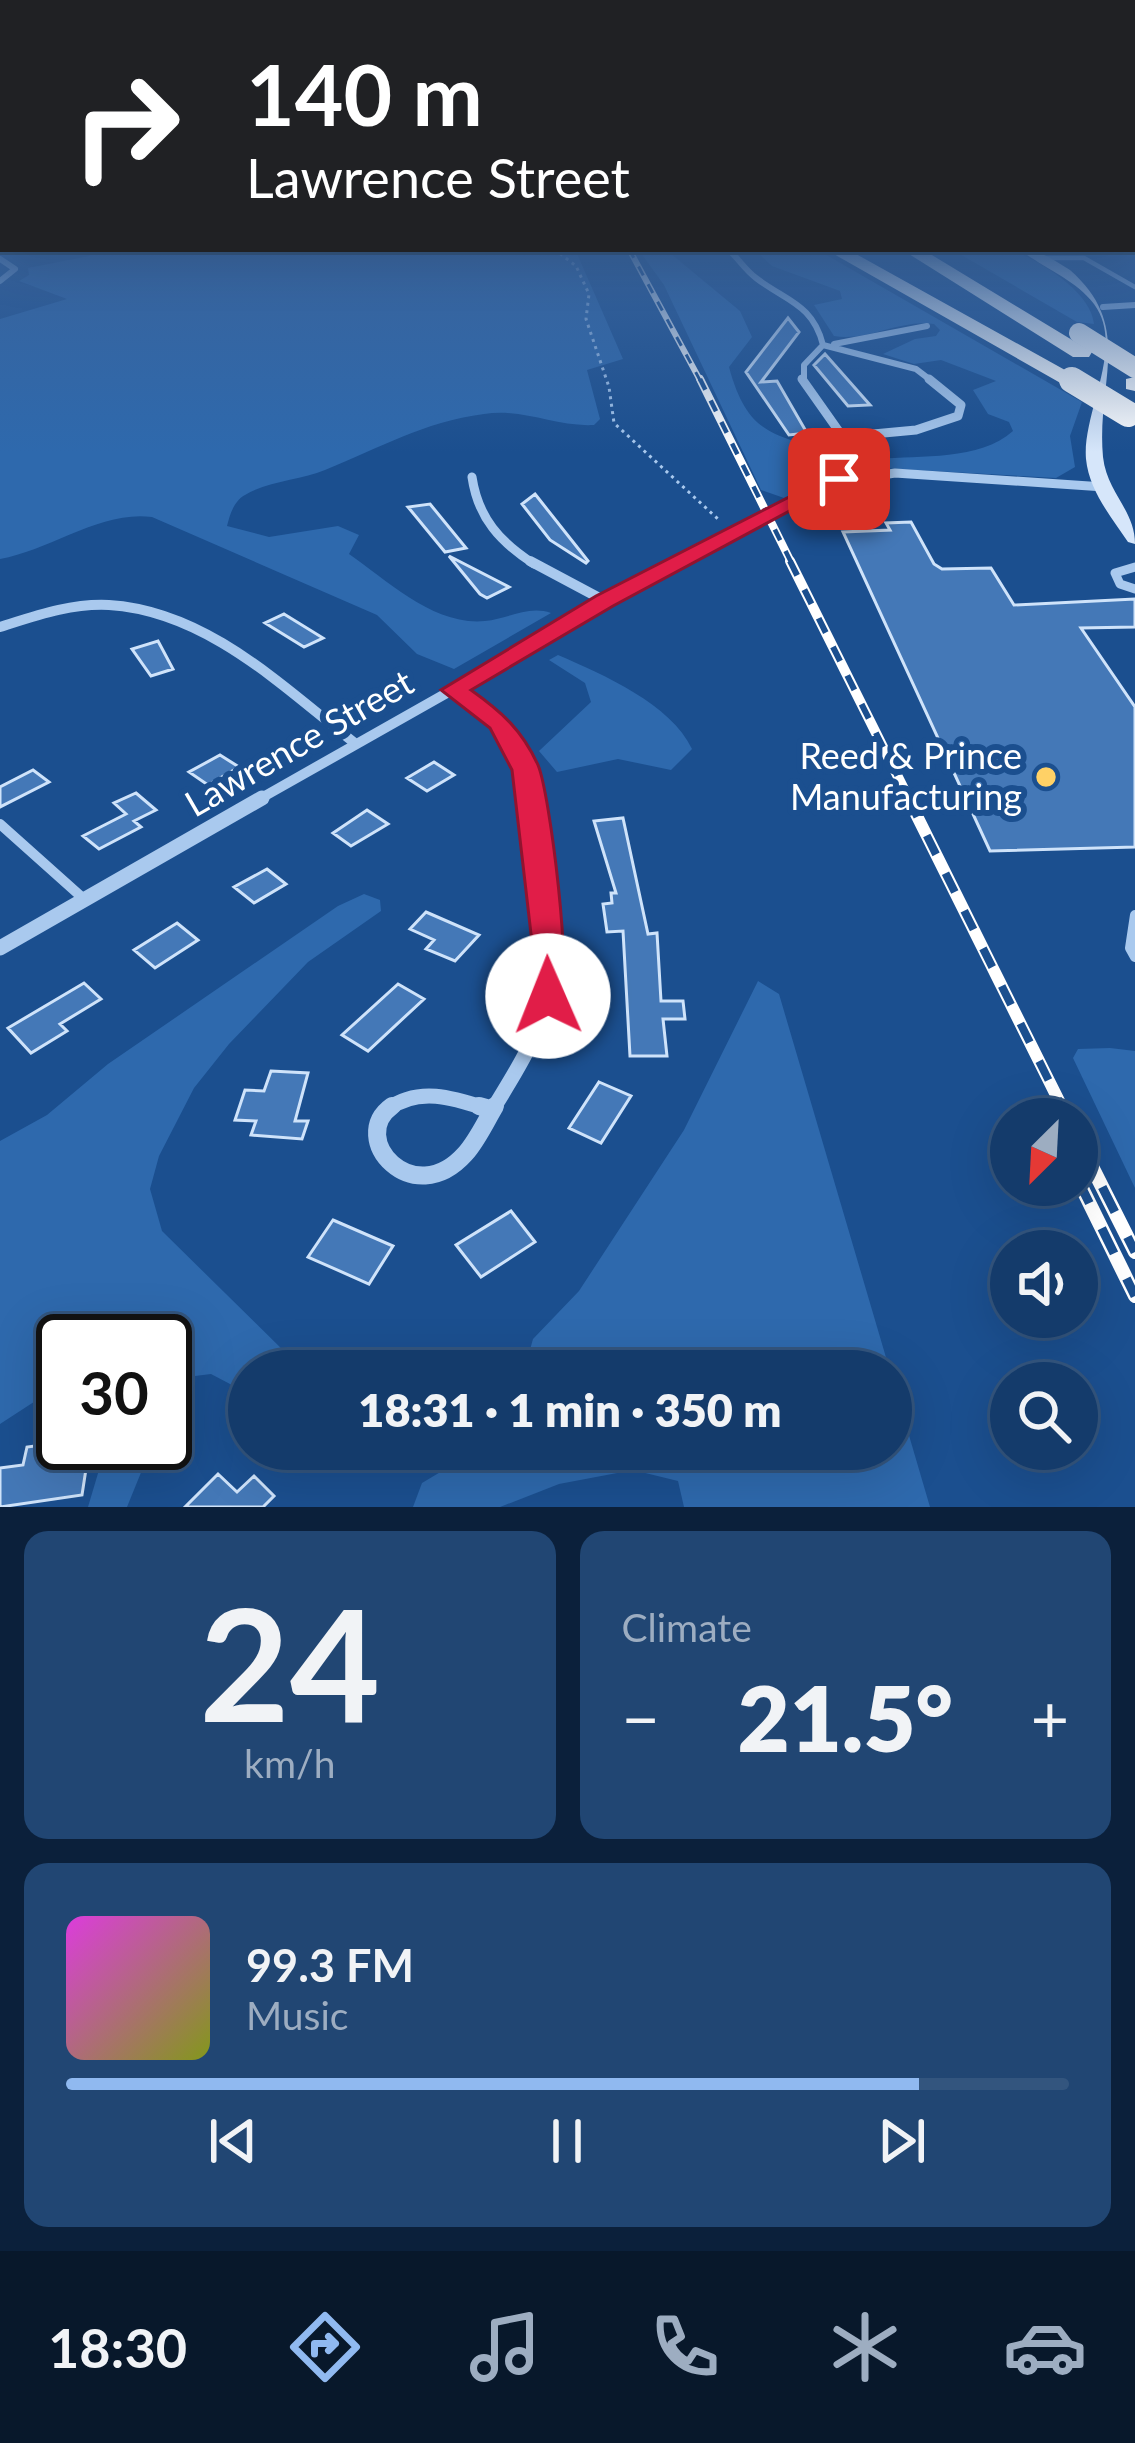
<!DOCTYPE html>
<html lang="en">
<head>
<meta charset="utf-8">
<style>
  :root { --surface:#143b6b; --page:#214673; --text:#f1f3f6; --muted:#9dadc1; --line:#33557e; --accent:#90b9f0 }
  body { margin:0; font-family:Lato,sans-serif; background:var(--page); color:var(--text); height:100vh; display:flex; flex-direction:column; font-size:45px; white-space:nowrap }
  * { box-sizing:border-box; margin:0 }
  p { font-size:39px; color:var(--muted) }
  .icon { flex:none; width:66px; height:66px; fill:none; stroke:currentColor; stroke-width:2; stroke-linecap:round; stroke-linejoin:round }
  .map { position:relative; height:1507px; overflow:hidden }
  .side { display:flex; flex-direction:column; gap:24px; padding:24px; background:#0b203b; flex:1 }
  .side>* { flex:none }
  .top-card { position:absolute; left:0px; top:0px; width:1137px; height:252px; box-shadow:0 12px 48px #0002,0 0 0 3px var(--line); background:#202124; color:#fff; overflow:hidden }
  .needle { width:78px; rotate:204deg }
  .fabs { position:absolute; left:990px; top:1098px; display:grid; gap:24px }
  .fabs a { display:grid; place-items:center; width:108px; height:108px; border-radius:50%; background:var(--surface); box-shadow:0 12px 48px #0002,0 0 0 3px var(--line); font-size:60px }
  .speed { position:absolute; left:36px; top:1314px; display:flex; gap:24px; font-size:60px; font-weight:700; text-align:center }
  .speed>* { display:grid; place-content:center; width:156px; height:156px; border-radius:50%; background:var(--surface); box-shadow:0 12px 48px #0002,0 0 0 3px var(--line); line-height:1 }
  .speed .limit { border:6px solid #111; border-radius:18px; background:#fff; color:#111 }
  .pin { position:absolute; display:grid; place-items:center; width:102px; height:102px; color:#fff; margin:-51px; border-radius:24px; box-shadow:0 6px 18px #0006 }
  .me { position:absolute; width:132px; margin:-66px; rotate:359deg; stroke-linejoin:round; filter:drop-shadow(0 0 9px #0008) }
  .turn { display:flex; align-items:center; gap:42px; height:252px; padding:0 48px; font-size:54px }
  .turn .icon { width:156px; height:156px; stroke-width:2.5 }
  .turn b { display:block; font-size:84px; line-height:102px }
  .big { font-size:90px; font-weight:800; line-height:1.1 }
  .side .widget { flex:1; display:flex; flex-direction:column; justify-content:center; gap:18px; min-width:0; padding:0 42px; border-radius:24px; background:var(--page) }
  .side .dial { align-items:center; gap:0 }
  .dial b { font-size:156px; line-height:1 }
  .song { display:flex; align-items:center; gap:36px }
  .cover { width:144px; height:144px; border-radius:18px; background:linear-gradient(135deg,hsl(300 70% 55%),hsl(70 70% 35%)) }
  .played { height:12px; border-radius:6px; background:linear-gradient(90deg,var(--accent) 85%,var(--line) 85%) }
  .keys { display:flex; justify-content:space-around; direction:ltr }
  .heat { display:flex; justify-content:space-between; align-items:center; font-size:66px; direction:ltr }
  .side .tiles { flex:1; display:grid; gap:24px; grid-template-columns:1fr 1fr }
  .widget:last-child { grid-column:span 2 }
  .trip { position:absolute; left:228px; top:1350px; width:684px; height:120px; border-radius:60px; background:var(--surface); box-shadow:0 12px 48px #0002,0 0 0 3px var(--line); font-weight:800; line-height:120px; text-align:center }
  .tabs { display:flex; height:192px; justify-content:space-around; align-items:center; background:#08182b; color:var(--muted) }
  .tabs .icon { width:84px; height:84px }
  .tabs .selected { color:var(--accent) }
  .tabs b { font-size:54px; color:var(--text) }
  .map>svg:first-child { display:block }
</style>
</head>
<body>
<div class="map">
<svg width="1135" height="1507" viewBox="0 0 1135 1507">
  <rect width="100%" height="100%" fill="#1b4f8f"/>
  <path fill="#2e69ad" d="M99 249H575L623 359 587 370 600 419 594 425C555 427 524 408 484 414 423 422 380 448 325 470 301 480 268 481 245 495 234 501 230 514 227 526L269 537 338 526 359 535 349 554C388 581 434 626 485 621 508 619 528 605 551 613L454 669 417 654 377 615 152 517C102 510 50 550 0 559V319L67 299 19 281 29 275 28 268 89 256Z
    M638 249H664L676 258 740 311 752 337 729 367C751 449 786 429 846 463V471L784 498 761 490 664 285Z
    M754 249H816L1082 402 1070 436 1075 467 1056 478 880 468 874 463 878 459C921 455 979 461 1013 431L1009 422 988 414 973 390 996 381 941 360 914 364 883 354 915 339 936 336 940 330 934 324C899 319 868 342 834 336L814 305 842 299 840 291 772 266Z
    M951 249C969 249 993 245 1010 250 1040 260 1091 292 1094 324L1077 322Z
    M558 655C604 675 671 704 692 749L671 770 618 759 557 772 539 751 591 702 585 683 549 660Z
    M364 894 380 900 381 911 308 962 229 1044 194 1088 159 1156 150 1189 162 1231 292 1359 293 1371H249V1394L211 1374 195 1376 165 1424V1341H63V1393L40 1398 0 1424V1141L47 1115 108 1064 338 906Z
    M758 981 779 994 890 1371H524L533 1339 579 1291 684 1130Z
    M1110 1048 1135 1051V1188L1073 1058 1078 1049Z
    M891 1374 930 1507H684L678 1481 633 1470 559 1484 500 1507H413L422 1483 479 1449H891Z
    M107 1443H153L127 1507H88Z"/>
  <path fill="#4478b7" stroke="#cfe3fa" stroke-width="3" d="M788 318 799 332 761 382 777 381 807 433 789 435 746 372Z
    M825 354 870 405 848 406 814 365Z
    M535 494 588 561 586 563 550 540 522 504Z
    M430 504 466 548 445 552 408 507Z
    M911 522 934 564 942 569 991 568 1014 605 1135 599V627L1081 628 1135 707V847L990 851 843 532 890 530 886 523Z
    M449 556 509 587 487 598 480 594Z
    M284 614 323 638 304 647 265 623Z
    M158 641 173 669 151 676 132 649Z
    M220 755 239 767 208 785 189 772Z
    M434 762 454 775 427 791 407 778Z
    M33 770 49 782 0 807V787Z
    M136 793 156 810 134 821 141 827 99 849 83 836 126 814 114 803Z
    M367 810 388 824 351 846 333 833Z
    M623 818 648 934 657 933 661 1001H683L685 1019H663L667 1056H630L623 931 607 932 603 904 612 903 611 893H616L594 821Z
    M267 869 286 884 254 903 234 887Z
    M426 912 479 935 455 961 426 949 434 940 410 929Z
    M177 923 198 940 155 968 134 950Z
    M84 983 101 999 60 1024 67 1031 31 1053 8 1028Z
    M398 984 424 999 368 1051 342 1035Z
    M271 1071 308 1073 295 1121H308L302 1139 251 1135 256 1121 235 1120 245 1090 264 1091Z
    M599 1082 631 1096 601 1143 569 1128Z
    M511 1211 535 1242 481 1277 456 1245Z
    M333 1220 393 1246 369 1284 308 1257Z
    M57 1443H90L82 1495 0 1507V1468L23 1465 27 1447Z
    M218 1474 237 1492 254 1476 274 1496 263 1507H185Z"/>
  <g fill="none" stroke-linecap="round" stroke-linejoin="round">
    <path stroke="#a9c9ee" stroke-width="3" stroke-dasharray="3 4.5" stroke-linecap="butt" d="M554 249 576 266 589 294 586 319 609 387 614 423 719 520"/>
    <path stroke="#a9c9ee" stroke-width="4.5" d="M1041 258H1084L1135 287"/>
    <path stroke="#a9c9ee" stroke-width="9" d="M1135 567 1115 573 1120 584 1135 589"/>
    <path stroke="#a9c9ee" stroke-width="10" d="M0 824 85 900
      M1135 915 1130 948 1135 957"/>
    <path stroke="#a9c9ee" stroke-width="6" d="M728 249C738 258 745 270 756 278 786 301 813 304 823 345L804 365V382
      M0 259 15 269 0 281
      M1103 307 1135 305
      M834 344 927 326
      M823 345 916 369 933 382"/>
    <path stroke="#a9c9ee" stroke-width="9" d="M802 379 869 474
      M841 437 916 430 958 416 961 405 929 379
      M472 477C478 518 500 542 534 564
      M674 564 826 484 895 473 1104 487"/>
    <path stroke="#a9c9ee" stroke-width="10" d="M530 561 605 601
      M0 627C35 616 71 603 109 605 207 611 283 687 356 744
      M454 690C501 717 521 748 531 801
      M256 801 680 561"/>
    <path stroke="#a9c9ee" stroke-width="15" d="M0 948 262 798
      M388 1109C419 1086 454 1098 488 1109
      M493 1109C514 1075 537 1039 546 1001 560 943 541 856 530 798"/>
    <path stroke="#a9c9ee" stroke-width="18" d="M392 1106C347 1138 413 1212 465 1154 477 1141 486 1121 495 1106
      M479 1106 490 1109"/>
    <path fill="#d6e6fa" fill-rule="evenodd" d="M1019 249C1039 249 1054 260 1070 270 1135 327 1096 381 1103 457 1107 493 1135 510 1135 544L1128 542C1111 517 1089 490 1086 459 1082 412 1126 347 1094 304 1075 279 1043 268 1019 249Z"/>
    <path fill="#fff" fill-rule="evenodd" d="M825 249H847L1083 380 1080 385H1064Z
      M901 249H922L1092 352 1089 357H1073Z
      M1135 377V391L1126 389V379Z"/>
    <g stroke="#fff" stroke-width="6">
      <path id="rail-far4" d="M629 249 701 382"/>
    </g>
    <g stroke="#fff" stroke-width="8">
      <path id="rail-far3" d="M700 379 792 564"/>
    </g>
    <g stroke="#fff" stroke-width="10">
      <path id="rail-far2" d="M790 561 910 801"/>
    </g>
    <g stroke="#fff" stroke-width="12">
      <path id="rail-far1" d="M908 798 1063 1109"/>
    </g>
    <g stroke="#fff" stroke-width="14">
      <path id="rail" d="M1061 1106 1068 1119
        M1077 1137 1135 1252
        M1077 1178 1135 1296"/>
    </g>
    <use href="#rail-far4" stroke="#1b4f8f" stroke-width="3" stroke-dasharray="10" stroke-linecap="butt"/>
    <use href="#rail-far3" stroke="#1b4f8f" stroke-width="4.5" stroke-dasharray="12" stroke-linecap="butt"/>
    <use href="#rail-far2" stroke="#1b4f8f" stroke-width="6" stroke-dasharray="16" stroke-linecap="butt"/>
    <use href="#rail-far1" stroke="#1b4f8f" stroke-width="8" stroke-dasharray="21" stroke-linecap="butt"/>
    <use href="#rail" stroke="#1b4f8f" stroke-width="9" stroke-dasharray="28" stroke-linecap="butt"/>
    <path stroke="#fff" stroke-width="20" d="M1079 333 1135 368
      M1072 380 1076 382"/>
    <path stroke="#fff" stroke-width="26" d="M1072 380 1128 414"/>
  </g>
  <linearGradient id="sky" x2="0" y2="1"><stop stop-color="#0f2b4f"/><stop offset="0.53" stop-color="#39639b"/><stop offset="1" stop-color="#39639b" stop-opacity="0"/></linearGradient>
  <rect width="1135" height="452" fill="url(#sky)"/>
  <path fill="#e11d48" stroke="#92132f" stroke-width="3" d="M832 475 849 479 613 606 471 690C502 712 522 730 538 765 550 793 573 981 560 1005L548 1008 536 1005 531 996 533 951 512 770 490 728 441 690 596 596Z"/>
  <circle fill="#ffd166" stroke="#1b4f8f" stroke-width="4.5" cx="1046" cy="777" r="12"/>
  <g text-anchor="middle" stroke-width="12" stroke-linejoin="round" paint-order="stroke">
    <g font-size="36" fill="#fff" stroke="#1b4f8f">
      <text transform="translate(299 743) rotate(-30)" y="13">Lawrence Street</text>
    </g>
    <g font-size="36" fill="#fff" stroke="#1b4f8f" text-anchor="end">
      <text x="1022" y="769">Reed &amp; Prince<tspan x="1022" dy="41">Manufacturing</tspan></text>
    </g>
  </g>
</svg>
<div class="fabs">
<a><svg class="needle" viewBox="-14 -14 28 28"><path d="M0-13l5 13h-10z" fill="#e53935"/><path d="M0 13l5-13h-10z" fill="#9dadc1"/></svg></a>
<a><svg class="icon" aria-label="sound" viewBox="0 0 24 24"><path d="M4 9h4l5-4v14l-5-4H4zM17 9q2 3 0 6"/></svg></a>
<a><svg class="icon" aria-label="search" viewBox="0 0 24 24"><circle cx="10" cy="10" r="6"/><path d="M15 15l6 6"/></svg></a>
</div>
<div class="speed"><div class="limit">30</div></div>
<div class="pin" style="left:839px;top:479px;background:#d93025"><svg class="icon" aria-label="arrive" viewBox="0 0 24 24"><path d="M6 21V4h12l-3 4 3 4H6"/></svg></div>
<svg class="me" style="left:548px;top:996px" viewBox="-20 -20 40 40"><circle r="19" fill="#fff"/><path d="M0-13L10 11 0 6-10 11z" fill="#e11d48"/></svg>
<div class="trip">18:31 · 1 min · 350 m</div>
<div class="top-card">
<div class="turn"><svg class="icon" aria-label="right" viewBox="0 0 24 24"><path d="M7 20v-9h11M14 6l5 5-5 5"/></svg><div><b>140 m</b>Lawrence Street</div></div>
</div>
</div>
<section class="side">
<div class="tiles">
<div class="widget dial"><b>24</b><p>km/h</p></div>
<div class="widget"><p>Climate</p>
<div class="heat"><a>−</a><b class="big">21.5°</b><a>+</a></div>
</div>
<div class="widget">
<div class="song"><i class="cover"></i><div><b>99.3 FM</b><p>Music</p></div></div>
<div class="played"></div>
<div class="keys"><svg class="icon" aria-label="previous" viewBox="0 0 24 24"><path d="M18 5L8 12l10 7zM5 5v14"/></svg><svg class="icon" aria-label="pause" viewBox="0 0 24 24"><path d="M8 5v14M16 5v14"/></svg><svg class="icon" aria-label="next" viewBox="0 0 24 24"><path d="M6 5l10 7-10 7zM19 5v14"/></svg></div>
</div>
</div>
</section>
<nav class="tabs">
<b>18:30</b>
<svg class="icon selected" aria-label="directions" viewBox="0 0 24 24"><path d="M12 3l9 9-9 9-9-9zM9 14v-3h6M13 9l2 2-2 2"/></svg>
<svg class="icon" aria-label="music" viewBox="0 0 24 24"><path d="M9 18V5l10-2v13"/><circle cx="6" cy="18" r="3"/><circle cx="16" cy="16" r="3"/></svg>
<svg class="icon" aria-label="phone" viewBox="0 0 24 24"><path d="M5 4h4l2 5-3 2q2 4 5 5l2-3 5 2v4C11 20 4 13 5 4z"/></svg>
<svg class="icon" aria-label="climate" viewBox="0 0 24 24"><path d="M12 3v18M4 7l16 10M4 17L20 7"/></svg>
<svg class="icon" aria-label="car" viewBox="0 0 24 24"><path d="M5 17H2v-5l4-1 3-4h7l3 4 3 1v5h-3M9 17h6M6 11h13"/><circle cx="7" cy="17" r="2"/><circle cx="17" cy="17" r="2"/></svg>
</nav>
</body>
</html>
